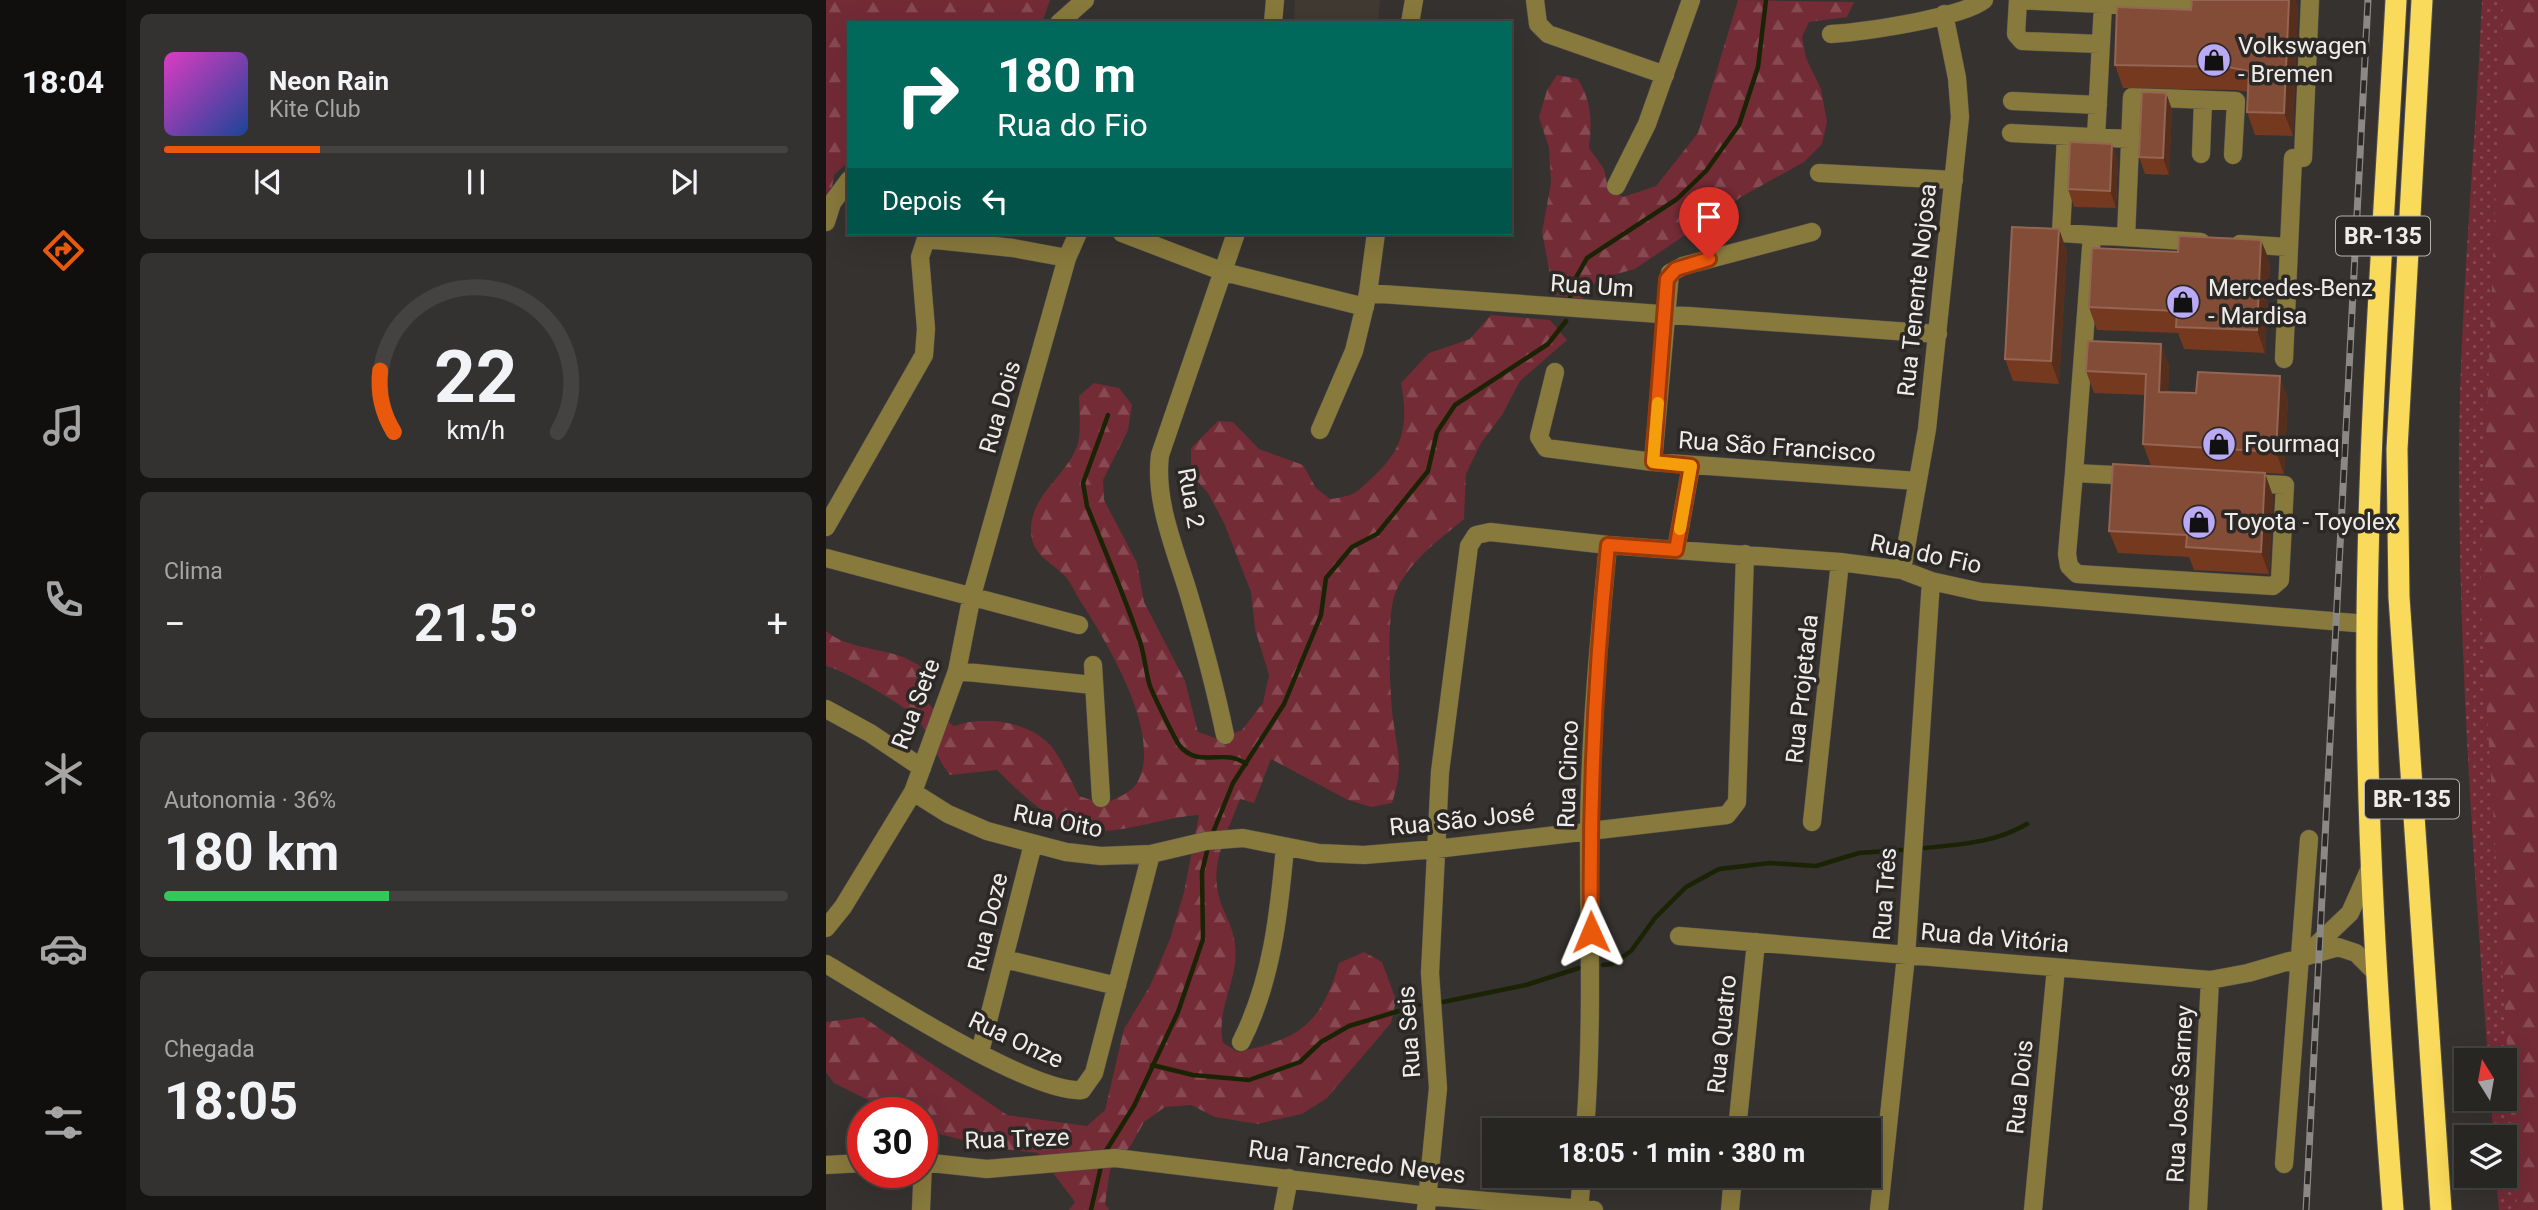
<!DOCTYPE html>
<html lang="pt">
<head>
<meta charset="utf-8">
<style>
  :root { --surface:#282623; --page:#343230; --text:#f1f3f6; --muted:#a5a5a6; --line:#444341; --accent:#ea580c }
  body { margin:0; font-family:Roboto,sans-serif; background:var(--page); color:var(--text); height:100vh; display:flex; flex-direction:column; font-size:26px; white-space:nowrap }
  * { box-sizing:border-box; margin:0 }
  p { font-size:23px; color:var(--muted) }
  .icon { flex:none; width:38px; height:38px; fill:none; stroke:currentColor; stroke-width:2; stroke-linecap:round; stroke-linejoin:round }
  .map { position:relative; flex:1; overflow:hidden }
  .panel { display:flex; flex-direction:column; gap:14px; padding:14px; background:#161513; width:700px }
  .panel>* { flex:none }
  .banner { position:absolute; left:21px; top:21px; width:665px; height:214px; border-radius:0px; box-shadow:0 7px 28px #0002,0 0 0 2px var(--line); background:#00695c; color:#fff; overflow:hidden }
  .needle { width:46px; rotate:349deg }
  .tools { position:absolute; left:1628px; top:1048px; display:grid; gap:14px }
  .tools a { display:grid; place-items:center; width:63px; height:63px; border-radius:0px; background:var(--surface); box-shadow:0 7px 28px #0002,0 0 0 2px var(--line); font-size:35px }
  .speed { position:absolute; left:21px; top:1097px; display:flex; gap:14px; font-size:35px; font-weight:700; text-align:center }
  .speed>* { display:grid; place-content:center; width:91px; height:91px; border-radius:50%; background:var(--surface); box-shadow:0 7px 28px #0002,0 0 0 2px var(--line); line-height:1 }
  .speed .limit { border:10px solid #d22; background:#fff; color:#111 }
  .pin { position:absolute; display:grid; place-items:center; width:60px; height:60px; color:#fff; margin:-72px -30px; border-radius:50% 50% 50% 0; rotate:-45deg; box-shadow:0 0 7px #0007 }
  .pin .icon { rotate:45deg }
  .me { position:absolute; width:77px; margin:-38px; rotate:359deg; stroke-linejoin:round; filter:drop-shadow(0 0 5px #0008) }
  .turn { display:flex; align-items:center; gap:24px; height:147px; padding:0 35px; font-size:32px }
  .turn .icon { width:91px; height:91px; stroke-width:2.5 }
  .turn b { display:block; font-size:49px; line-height:60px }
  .then { display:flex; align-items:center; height:66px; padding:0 35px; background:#0003; gap:14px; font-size:26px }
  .big { font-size:52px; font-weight:700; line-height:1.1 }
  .panel .card { flex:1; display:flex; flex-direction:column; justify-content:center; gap:10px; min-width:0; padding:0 24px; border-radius:10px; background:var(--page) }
  .panel .dial { align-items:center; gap:0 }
  .dial svg { height:182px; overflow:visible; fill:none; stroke:var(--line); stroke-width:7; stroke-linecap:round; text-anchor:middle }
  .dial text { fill:var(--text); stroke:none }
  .song { display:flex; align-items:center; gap:21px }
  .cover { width:84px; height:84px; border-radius:10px; background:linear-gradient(135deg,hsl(310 70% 55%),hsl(220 70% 35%)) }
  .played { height:7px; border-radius:4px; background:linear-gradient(90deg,var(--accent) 25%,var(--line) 25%) }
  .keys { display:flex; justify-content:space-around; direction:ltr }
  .heat { display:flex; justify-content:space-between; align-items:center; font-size:38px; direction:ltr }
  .charge { height:10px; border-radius:5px; background:linear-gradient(90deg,#34c759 36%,var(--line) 0) }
  .trip { position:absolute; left:656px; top:1118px; width:399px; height:70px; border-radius:0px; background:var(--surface); box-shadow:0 7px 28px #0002,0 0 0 2px var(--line); font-weight:700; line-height:70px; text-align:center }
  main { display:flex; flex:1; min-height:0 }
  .menu { display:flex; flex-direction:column; width:126px; justify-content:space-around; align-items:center; background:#100f0e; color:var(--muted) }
  .menu .icon { width:49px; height:49px }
  .menu .on { color:var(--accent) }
  .menu b { font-size:32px; color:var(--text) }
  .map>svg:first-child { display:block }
</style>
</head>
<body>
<main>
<nav class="menu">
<b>18:04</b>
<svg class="icon on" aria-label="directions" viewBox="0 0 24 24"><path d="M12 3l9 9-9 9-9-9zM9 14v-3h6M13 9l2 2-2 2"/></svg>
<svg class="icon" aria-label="music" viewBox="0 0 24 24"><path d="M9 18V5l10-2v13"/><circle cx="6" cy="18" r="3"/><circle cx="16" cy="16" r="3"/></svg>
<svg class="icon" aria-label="phone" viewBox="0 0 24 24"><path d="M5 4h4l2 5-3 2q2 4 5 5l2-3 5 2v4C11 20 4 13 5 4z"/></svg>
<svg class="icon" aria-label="climate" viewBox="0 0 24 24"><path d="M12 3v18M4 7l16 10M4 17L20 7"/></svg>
<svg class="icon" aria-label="car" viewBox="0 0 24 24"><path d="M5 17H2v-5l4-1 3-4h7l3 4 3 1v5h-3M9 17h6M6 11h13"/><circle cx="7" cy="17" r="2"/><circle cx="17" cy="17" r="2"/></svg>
<svg class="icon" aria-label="filters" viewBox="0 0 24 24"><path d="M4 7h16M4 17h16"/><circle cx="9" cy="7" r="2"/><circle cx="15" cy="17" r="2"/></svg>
</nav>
<section class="panel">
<div class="card">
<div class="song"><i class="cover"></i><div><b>Neon Rain</b><p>Kite Club</p></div></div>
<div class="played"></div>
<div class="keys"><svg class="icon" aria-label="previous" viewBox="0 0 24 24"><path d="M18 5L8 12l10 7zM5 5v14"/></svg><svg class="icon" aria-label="pause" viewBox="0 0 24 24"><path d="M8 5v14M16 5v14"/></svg><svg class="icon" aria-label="next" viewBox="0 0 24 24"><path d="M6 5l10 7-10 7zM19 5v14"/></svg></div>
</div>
<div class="card dial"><svg viewBox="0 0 100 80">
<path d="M14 69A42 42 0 1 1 86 69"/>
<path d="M14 69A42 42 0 0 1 8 42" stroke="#ea580c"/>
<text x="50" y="56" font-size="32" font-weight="700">22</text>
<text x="50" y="72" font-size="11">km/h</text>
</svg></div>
<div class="card"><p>Clima</p>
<div class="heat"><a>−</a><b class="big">21.5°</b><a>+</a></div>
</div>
<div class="card"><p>Autonomia · 36%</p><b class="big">180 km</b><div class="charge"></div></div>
<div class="card"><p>Chegada</p><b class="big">18:05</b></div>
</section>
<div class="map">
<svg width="1712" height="1210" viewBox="0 0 1712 1210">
  <defs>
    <pattern id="green-dots" width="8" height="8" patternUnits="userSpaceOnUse" patternTransform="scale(1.75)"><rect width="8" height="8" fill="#732b36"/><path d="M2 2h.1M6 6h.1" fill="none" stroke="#874a53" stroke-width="1.8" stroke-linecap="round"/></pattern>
    <pattern id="forest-firs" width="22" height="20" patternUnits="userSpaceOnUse" patternTransform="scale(1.75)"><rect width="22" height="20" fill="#732b36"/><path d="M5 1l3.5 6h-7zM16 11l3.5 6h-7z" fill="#874a53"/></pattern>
  </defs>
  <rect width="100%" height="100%" fill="#35322f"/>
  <path fill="#413a32" d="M469 0H554L552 23H468Z"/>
  <path fill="url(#green-dots)" d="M1656 0H1712V1210H1673L1670 1176H1678V1138L1667 1137 1665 1099H1678V1060H1662C1648 867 1634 674 1633 480 1632 321 1649 159 1656 0Z"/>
  <path fill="url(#forest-firs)" d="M0 0H224L216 23H23V161L8 175 0 226Z
    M912 0 1028 2 1021 17 983 22 976 37 980 58 995 89 1001 122 996 144 978 162 915 197 809 269 772 279 756 299 728 295 716 232 725 183 723 148 713 117 721 90 731 75 752 79C766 103 766 121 763 148L778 169 782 188 797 197 830 186 872 133Z
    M1677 0H1712V1210H1691L1654 596Z
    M665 315 724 320 741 340 694 381 676 415 655 443 640 474 638 519C614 539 580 564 569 594 560 619 564 691 567 719 572 755 578 766 566 803L545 807 522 800 445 759 428 803 414 799C404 827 387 856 391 887 395 916 413 926 409 964 405 992 391 1015 397 1043L412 1052C473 1039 495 1025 513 963L538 952 556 962 570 1000 565 1023 501 1098 476 1114 431 1124 389 1117 365 1105 339 1107 318 1122 305 1145 284 1170 279 1204 283 1210H243L249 1202 212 1153 167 1148 106 1132 96 1129V1113H68L8 1083 0 1072V1022L37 1017 181 1115 261 1126 279 1110 298 1029 324 986 344 939 358 892 373 815C338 817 301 833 265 831 231 829 194 793 171 770L124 775C110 758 104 735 91 718 80 706 16 669 0 666V631C25 652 63 646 91 664 104 672 96 693 103 704 109 712 120 720 128 726 158 715 204 721 226 747 237 762 245 780 253 796L277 804C289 799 306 793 312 781 337 733 279 639 253 599 249 592 245 583 240 577 226 562 206 556 205 532 203 498 238 477 250 449 256 435 253 412 253 396L268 383 293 388 306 405 302 430 277 480 278 500 311 563 318 602 359 681 372 732 392 739 416 730 437 703 443 675 429 629 425 592 398 523 382 493 365 474V448L392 421 407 422 433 449 477 465 490 488 504 499C530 496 531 492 550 474 579 446 582 422 575 383L603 353 644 339Z"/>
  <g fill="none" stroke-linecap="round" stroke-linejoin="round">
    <path stroke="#1b2305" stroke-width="4.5" d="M744 297 747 283 761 258 851 199 880 171 913 125 932 67 940 0
      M282 415 257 483 261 506C278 549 297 592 312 636 318 650 319 667 323 683 325 691 348 737 353 745 373 770 398 747 420 764
      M386 835 407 783 458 704 495 615 500 578 526 547 551 534 602 471 611 432 629 405 722 344 740 321
      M1099 848C1136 844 1168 843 1201 824
      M777 965 786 964 805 951 829 918 860 887 893 869 944 863 990 866 1033 853 1075 850
      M617 1002 700 985 753 968
      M326 1065 367 1075 423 1080 474 1062 495 1042 523 1026 593 1005
      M278 1154 308 1106 352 1012 377 939 376 872 382 847
      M265 1210 276 1162"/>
    <g stroke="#53504d" stroke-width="19">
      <path id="minor" d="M709 0 712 24 722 34 839 75
        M1192 0 1362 8
        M1192 0 1190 34 1196 41 1275 44
        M233 23 259 0
        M447 23 449 0
        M584 23 588 0
        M1005 34C1037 32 1135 18 1158 0
        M1186 101 1272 105
        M1185 133 1304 139
        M1240 136 1235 233 1375 242
        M1270 137 1277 4
        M1375 154 1377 100
        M1477 158 1484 0
        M993 173 1128 180
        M790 186 821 124 865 0
        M0 222 6 203 23 180
        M296 233 398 272 539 307
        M1266 235 1248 473 1308 476
        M1300 237 1306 97 1410 101 1407 155
        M1414 244 1463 247
        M542 293 1112 334
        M1458 359 1467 158
        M729 372 713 437 720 448 827 462 1091 481
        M494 430 528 351 542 293 550 233
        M827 462 844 273 857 266 986 232
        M1248 473 1241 554 1243 566 1251 574 1447 586 1454 580 1459 485 1420 483
        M0 527 98 355 100 329 94 257 100 239 187 248 241 258
        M850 550 865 466
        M0 558 253 625
        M1076 570 1101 429 1134 117 1131 78 1118 14
        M267 665 275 798
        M131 671 267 685
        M0 709 44 733 96 768
        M399 735C389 687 377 642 363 595 350 551 328 502 334 455L410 233
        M87 792 122 814 161 831 240 852 275 856 325 854 380 841 417 838 493 853 538 855 610 849 901 815 911 802 919 554
        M986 822 1014 562
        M0 928 17 907 87 792 131 671 146 595 241 258 252 233
        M853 936 1384 980 1422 973 1512 947 1530 953 1549 972
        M1484 951 1524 913 1544 868
        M178 959 291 986
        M0 964C49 993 207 1095 256 1090L268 1073 325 854
        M415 1042C446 981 453 913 459 847
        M154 1052 207 844
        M759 1130C767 1031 763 932 763 832 764 736 773 640 782 545
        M911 1130 930 942
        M96 1162 161 1169 289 1158 601 1196 768 1210
        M1458 1164 1483 839
        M0 1165 37 1163
        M95 1210 97 1162
        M457 1210 463 1178
        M600 1210 612 1088 604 973 614 772 643 546 650 535 664 532 782 545 1014 562 1076 570 1105 581 1155 592 1541 624
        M753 1210 756 1176
        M904 1210 907 1176
        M1053 1210 1080 956 1105 581
        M1207 1210 1230 968
        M1372 1210 1384 980"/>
    </g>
    <g stroke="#53504d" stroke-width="23">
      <path id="highway" d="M1596 0 1571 449 1573 597 1615 1210
        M1567 1210C1552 1013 1539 818 1541 620 1543 413 1559 207 1570 0"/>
    </g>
    <use href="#minor" stroke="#88793c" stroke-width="18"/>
    <use href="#highway" stroke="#fada5a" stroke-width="21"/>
    <g stroke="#8b8986" stroke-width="7">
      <path id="rail" d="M1480 1210 1542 0"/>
    </g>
    <use href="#rail" stroke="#2b2825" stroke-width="4.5" stroke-dasharray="13" stroke-linecap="butt"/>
  </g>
  <path fill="#753920" d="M1472 5 1467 136 1429 135 1421 112 1422 92 1410 90 1297 88 1289 65 1365 10Z
    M1340 93 1346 110 1343 175 1319 174 1313 157Z
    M1286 144 1292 161 1290 208 1248 207 1242 189Z
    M1233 229 1241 252 1233 384 1187 381 1179 359Z
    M1444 262 1439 353 1358 349 1352 333 1271 330 1263 307Z
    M1335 344 1343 366 1342 392 1462 397 1458 474 1325 466 1317 444 1319 395 1268 393 1260 371Z
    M1447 496 1443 574 1368 570 1363 557 1292 553 1283 531Z"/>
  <path fill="#562e1d" d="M1463 0H1470L1472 5 1467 136 1458 113Z
    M1340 93 1346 110 1343 175 1337 158Z
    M1286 144 1292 161 1290 208 1284 191Z
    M1233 229 1241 252 1233 384 1225 361Z
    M1435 240 1444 262 1439 353 1431 330Z
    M1335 344 1343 366 1341 413 1333 392Z
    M1454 376 1462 397 1458 474 1450 452Z
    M1439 473 1447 496 1443 574 1435 552Z"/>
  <path fill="#824c36" stroke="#936552" stroke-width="2" d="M1366 0H1463L1458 113 1421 112 1423 71 1402 67 1289 65 1291 7 1365 10Z
    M1316 92 1340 93 1337 158 1313 157Z
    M1244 142 1286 144 1284 191 1242 189Z
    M1186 227 1233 229 1225 361 1179 359Z
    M1353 236 1435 240 1431 330 1350 327 1351 311 1263 307 1266 248 1352 252Z
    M1262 341 1335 344 1333 392 1370 393 1372 372 1454 376 1450 452 1317 444 1320 374 1260 371Z
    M1287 464 1439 473 1435 552 1360 547 1361 535 1283 531Z"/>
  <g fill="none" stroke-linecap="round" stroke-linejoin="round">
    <g stroke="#983908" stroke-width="18">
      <path id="route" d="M765 932C763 802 769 674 782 545L850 550 865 466 827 462 841 279 850 269 883 259"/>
    </g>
    <use href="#route" stroke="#ea580c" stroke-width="12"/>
    <path stroke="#f59e0b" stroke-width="12" d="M832 403 827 462 865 466 854 529"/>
  </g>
  <defs>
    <g id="shop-disc" transform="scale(1.75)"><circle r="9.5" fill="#baaaf6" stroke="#2b2825"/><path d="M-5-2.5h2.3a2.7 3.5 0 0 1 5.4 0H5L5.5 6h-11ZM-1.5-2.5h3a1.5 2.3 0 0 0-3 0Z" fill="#111"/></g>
  </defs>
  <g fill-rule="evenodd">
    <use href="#shop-disc" x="1388" y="60"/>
    <use href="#shop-disc" x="1357" y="302"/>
    <use href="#shop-disc" x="1393" y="444"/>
    <use href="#shop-disc" x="1373" y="522"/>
  </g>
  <g text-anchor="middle" stroke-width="7" stroke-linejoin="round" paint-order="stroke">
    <g fill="#2b2825" stroke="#b4b2b0" stroke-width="2">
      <rect x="1510" y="216.5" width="94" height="39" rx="5"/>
      <rect x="1539" y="779.5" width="94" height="39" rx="5"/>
    </g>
    <g font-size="23" font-weight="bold" fill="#efedeb">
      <text x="1557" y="244">BR-135</text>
      <text x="1586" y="807">BR-135</text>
    </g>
    <g font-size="24" fill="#efedeb" stroke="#2b2825" text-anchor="start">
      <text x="1412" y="54">Volkswagen<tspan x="1412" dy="28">- Bremen</tspan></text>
      <text x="1382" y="296">Mercedes-Benz<tspan x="1382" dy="28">- Mardisa</tspan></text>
      <text x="1418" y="452">Fourmaq</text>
      <text x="1398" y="530">Toyota - Toyolex</text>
    </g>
    <g font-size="24" fill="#efedeb" stroke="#2b2825">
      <text transform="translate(766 286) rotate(4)" y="8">Rua Um</text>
      <text transform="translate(1091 290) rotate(-84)" y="8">Rua Tenente Nojosa</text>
      <text transform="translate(174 407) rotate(-74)" y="8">Rua Dois</text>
      <text transform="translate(951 447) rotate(4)" y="8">Rua São Francisco</text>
      <text transform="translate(365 498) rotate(80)" y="8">Rua 2</text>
      <text transform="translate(1100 554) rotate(12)" y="8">Rua do Fio</text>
      <text transform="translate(976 689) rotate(-84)" y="8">Rua Projetada</text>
      <text transform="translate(90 704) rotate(-69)" y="8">Rua Sete</text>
      <text transform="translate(742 774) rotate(-88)" y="8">Rua Cinco</text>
      <text transform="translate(636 820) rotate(-6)" y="8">Rua São José</text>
      <text transform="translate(232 821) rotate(11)" y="8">Rua Oito</text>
      <text transform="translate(1059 894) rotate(-86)" y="8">Rua Três</text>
      <text transform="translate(162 922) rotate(-76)" y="8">Rua Doze</text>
      <text transform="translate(1169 938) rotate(5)" y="8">Rua da Vitória</text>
      <text transform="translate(583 1032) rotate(-94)" y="8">Rua Seis</text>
      <text transform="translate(896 1034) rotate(-84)" y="8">Rua Quatro</text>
      <text transform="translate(190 1040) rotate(25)" y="8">Rua Onze</text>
      <text transform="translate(1194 1087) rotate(-84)" y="8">Rua Dois</text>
      <text transform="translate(1354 1094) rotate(-87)" y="8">Rua José Sarney</text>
      <text transform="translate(191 1139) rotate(-2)" y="8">Rua Treze</text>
      <text transform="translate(531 1162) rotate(7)" y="8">Rua Tancredo Neves</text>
    </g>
  </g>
</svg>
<div class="tools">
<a><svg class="needle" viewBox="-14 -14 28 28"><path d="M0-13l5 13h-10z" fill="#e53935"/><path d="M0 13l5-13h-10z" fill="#a5a5a6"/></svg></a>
<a><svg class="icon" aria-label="layers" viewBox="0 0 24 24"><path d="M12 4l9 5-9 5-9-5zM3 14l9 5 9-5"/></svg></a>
</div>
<div class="speed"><div class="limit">30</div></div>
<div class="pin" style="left:883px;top:259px;background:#d93025"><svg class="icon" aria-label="arrive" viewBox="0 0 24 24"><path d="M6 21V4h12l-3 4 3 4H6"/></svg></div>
<svg class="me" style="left:765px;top:932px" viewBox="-20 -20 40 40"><path d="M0-17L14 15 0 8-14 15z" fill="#ea580c" stroke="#fff" stroke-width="4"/></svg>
<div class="trip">18:05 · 1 min · 380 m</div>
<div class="banner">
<div class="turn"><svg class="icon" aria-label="right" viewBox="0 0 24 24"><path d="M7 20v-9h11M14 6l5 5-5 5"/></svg><div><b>180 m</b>Rua do Fio</div></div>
<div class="then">Depois<svg class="icon" aria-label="left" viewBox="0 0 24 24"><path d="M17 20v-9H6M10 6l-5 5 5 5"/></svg></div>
</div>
</div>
</main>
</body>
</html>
